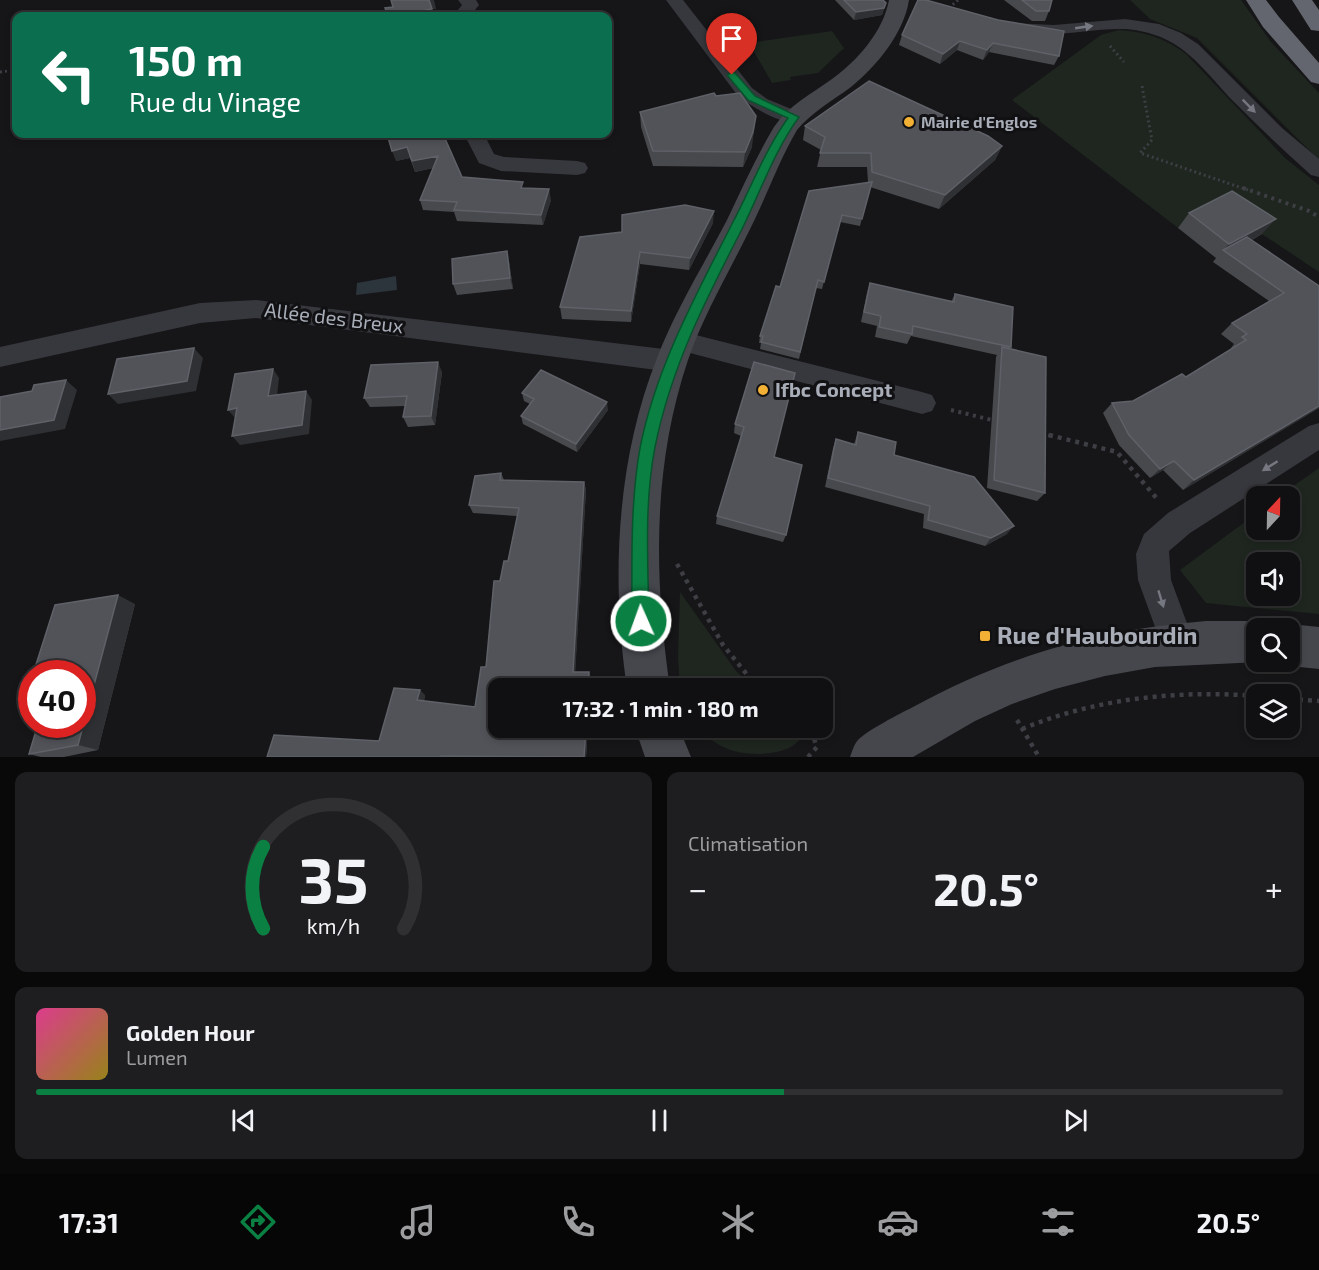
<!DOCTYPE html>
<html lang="fr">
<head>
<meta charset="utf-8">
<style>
  :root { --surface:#101012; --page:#1e1e20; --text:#f1f3f6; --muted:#9c9d9f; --line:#303032; --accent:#0b8043 }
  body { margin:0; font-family:"Exo 2",sans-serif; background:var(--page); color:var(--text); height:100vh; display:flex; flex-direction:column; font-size:22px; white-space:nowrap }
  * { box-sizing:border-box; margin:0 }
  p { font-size:20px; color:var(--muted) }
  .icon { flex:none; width:33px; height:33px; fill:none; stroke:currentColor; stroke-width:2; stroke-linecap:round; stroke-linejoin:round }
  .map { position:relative; height:757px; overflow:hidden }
  .details { display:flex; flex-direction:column; gap:15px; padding:15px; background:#09090a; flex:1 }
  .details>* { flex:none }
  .banner { position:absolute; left:12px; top:12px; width:600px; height:126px; border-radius:12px; box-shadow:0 3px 9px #0003,0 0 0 2px var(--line); background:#0b6e4f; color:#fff; overflow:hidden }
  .needle { width:39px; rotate:22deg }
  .fabs { position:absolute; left:1246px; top:486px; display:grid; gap:12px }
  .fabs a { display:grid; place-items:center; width:54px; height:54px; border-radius:12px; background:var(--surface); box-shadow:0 3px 9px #0003,0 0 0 2px var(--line); font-size:30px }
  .speed { position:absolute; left:18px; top:660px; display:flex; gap:12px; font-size:30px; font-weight:700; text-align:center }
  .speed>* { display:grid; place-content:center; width:78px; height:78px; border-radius:50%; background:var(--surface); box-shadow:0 3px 9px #0003,0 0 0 2px var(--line); line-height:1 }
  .speed .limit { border:9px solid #d22; background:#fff; color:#111 }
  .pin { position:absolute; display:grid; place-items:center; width:51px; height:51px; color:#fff; margin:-62px -26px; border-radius:50% 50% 50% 0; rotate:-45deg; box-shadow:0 0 6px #0007 }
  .pin .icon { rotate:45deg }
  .me { position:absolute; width:66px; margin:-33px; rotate:358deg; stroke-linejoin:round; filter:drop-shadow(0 0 4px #0008) }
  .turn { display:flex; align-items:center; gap:21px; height:126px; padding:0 18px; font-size:27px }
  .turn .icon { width:78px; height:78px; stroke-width:2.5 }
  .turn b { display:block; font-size:42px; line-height:51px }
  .big { font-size:45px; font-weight:700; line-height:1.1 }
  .details .widget { flex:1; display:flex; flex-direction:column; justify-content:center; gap:9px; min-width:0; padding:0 21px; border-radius:12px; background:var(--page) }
  .details .dial { align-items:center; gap:0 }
  .dial svg { height:156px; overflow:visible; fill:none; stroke:var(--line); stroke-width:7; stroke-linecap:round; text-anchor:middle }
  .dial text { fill:var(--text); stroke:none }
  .song { display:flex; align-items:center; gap:18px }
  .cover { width:72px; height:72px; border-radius:9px; background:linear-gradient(135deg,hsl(330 70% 55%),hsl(50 70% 35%)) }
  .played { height:6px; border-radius:3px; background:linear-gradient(90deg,var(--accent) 60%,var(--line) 60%) }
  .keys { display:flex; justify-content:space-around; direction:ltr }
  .heat { display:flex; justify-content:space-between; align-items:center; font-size:33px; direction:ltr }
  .details .tiles { flex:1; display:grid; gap:15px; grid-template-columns:1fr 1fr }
  .widget:last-child { grid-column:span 2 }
  .trip { position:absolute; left:488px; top:678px; width:345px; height:60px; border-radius:12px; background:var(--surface); box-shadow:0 3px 9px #0003,0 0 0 2px var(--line); font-weight:700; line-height:60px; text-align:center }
  .tabs { display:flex; height:96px; justify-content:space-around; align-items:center; background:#060607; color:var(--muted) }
  .tabs .icon { width:42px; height:42px }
  .tabs .on { color:var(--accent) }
  .tabs b { font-size:27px; color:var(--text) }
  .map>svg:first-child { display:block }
</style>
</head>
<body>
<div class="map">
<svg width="1319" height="757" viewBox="0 0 1319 757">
  <rect width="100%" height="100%" fill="#161618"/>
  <path fill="#1e261f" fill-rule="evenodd" d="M1130 0H1241L1271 42 1319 93V160L1197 38 1150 19Z
    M1119 30C1145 32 1165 38 1186 54L1285 158 1319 185V272L1220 206 1178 228 1012 100 1101 35Z
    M832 31 844 48 818 73 790 77 791 80 772 83 749 43Z
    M1319 468V614L1206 603 1180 570 1257 513V530H1290V496H1279ZM1290 562V596H1257V562Z
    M680 592 736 671 753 688H680L678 658Z
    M698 728H800L804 736C799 740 794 746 789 748 768 757 735 756 716 743 709 739 704 733 698 728Z"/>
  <path fill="#2c353c" d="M396 276 397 290 356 295 357 283Z"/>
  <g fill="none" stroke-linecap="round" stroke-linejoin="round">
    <path stroke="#3d3f44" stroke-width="3" stroke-dasharray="2 3" stroke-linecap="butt" d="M949 8 958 0
      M1110 46 1124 62
      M0 72 16 70
      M1142 86 1152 140 1140 153 1248 190"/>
    <path stroke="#3d3f44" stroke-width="4" stroke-dasharray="3 4.5" stroke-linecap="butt" d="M1243 188 1309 211 1319 217
      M951 410 996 421
      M1041 433 1055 437"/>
    <path stroke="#3d3f44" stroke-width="4.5" stroke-dasharray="4 5" stroke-linecap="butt" d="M1049 435 1117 452 1159 501
      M677 564 723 645 758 688
      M1290 699 1319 701
      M1017 720 1039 757
      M1022 729C1097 698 1177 690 1257 696
      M808 757 817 747 810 728"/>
    <path fill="#37383d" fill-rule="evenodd" d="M458 0H476L479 5 470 16H453L462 5Z
      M666 0H683L752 88 767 99 801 113 804 117 801 121C781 126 754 108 738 96Z
      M1125 19 1159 24 1181 33 1198 44 1282 128 1319 159V177L1311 175C1284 151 1258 126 1232 100 1213 80 1194 54 1169 41 1156 34 1140 30 1125 29 1087 28 1050 40 1012 31L1009 27 1012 23 1054 25Z
      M464 134H484L494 154 504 157 577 161 585 163 588 168 585 173 577 175 501 171 479 163Z
      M256 300 672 350 681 354 685 361 681 368 672 372 256 318 200 323 0 367V347L200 303Z
      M680 331 922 392 932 395 936 403 932 411 922 414 671 348 667 341 671 334Z
      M1319 423V450L1190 533 1169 551 1171 580 1195 645 1190 657 1178 662 1166 657 1138 580 1136 554 1144 534 1168 513 1309 426Z"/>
    <path fill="#45474d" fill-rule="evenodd" d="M889 0H909C904 33 876 67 851 87 832 101 812 112 797 130 780 159 769 190 754 221 732 267 705 311 688 360 652 467 654 578 670 688H627C611 580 616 461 657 358 676 309 703 266 727 220 742 189 756 157 774 127 788 106 811 94 832 79 857 61 883 32 889 0Z
      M1206 621H1257L1272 627 1257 628V662H1260L1155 667 1105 676 1055 689 1012 704 975 721 913 757H850C852 752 854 744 858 740 868 730 899 714 913 707 1009 655 1098 630 1206 621Z
      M1290 624 1319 627V669L1290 666 1279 662H1290V628H1279Z
      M635 728H679L691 757H645Z"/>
    <path fill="#63666e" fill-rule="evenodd" d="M1246 0H1266L1279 17 1319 63V84L1311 82 1263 27Z
      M1292 0H1312L1319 10V31L1311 30Z"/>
  </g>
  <path fill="#47494d" d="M835 0H883L886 3 882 15 854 20Z
    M918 0 1059 56 1054 65 989 52 983 60 957 50 940 64 899 45 902 35Z
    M1004 0H1052L1049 11 1045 21H1032Z
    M640 112 752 147 743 167 653 166 641 127Z
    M805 126 1002 146 995 160 939 209 870 187 860 226 840 222 822 289 816 288 799 359 760 349 761 343H759L760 336 780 287 868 182 867 167H817L821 150 803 140Z
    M443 134 462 177 524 188 551 200 543 225 457 221 454 212 423 210 420 200 433 168 415 172 410 158 396 161Z
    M1189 213 1262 234 1252 240 1319 286V408L1183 490 1163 470 1150 478 1119 445 1103 413 1112 403 1133 401 1186 377 1232 349 1231 348 1234 344 1221 334 1232 323 1269 301 1213 262 1216 258 1178 228Z
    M713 223 689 270 640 264 631 322 562 319 560 307 580 237Z
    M509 261 513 289 457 295 453 284Z
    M870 283 951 302 955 294 1011 347 1010 349 1045 493 1037 501 987 488 996 357 997 355 911 336 907 344 875 337 877 326 861 322 867 293Z
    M754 362 774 457 786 535 783 542 716 524 717 516 741 436 734 433 735 424Z
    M442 372 435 425 408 427 403 417 405 406 370 407 364 398Z
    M522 393 608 410 577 452 523 424 521 416 530 404 524 401Z
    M858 432 894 455 1007 534 985 546 923 528 924 514 825 487 833 448 836 439 854 444Z
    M501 473 504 480 584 482 586 490 575 672H589L591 678 586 757H267L379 741 425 695 424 701 475 707 486 667 500 581 508 561 517 516 473 513 469 505Z
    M135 604 98 750 64 757H41L29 754Z"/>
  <path fill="#2f3033" d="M429 0H434L436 9H432L434 16H421L420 11Z
    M886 3 882 15 854 20 856 12Z
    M960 41 957 50 940 64 943 54Z
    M993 43 989 52 983 60 987 50Z
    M756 116 752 147 743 167 745 152Z
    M1002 146 995 160 939 209 945 195Z
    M407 147 410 158 396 161 392 151Z
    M438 156 441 166 415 172 412 161Z
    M549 189 551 200 543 225 541 215Z
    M714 211 713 223 689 270 690 258Z
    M1276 219 1262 234 1227 253 1223 251 1229 244Z
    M507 251 509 261 513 289 510 278Z
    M640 252V264L631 322V311Z
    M194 348 203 358 196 391 118 404 108 394Z
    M438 362 442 372 435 425 431 416Z
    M273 369 279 378 276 406 268 396Z
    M66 380 77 390 65 429 0 441V430Z
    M306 391 312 400 309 434 240 445 232 436Z
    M607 402 608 410 577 452 576 444Z
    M1319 406V408L1183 490 1194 480Z
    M237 408 236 419 228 410Z
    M1174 461 1163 470 1150 478 1160 469Z
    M584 482 586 490 575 677 573 672Z
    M1014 526 1007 534 985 546 991 538Z
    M118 595 135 604 98 750 78 745Z
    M589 672 591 678 590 688H588Z
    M420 690 425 695 423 705 417 700Z
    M586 728H588L586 757H584Z"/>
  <path fill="#525359" stroke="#5f6168" stroke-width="1.5" d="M391 0H429L432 9 420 11 422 16H388L385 8 393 7Z
    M844 0H883L886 3 884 8 856 12Z
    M918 0H926L998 20 1064 31 1059 56 993 43 987 50 960 41 943 54 902 35Z
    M1022 0H1052L1049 11H1036Z
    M869 81 988 136 1002 146 945 195 872 172 871 153H820L825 137 805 126Z
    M714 93 716 96 740 93 756 116 753 132 745 152 653 151 640 112Z
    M387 134H443L462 177 523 182 521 188 549 189 541 215 454 210 457 202 420 200 438 156 412 161 407 147 392 151Z
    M872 182 862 219 842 215 824 282 818 280 800 352 761 342 763 336H760L776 286 780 287 809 191Z
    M1232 191 1276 219 1229 244 1189 213Z
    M685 205 714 211 690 258 640 252 631 311 560 307 580 237 622 232V215Z
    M1247 237 1319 286V406L1194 480 1174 461 1160 469 1129 435 1112 403 1133 401 1182 374 1186 377 1246 340 1242 337 1247 334 1232 323 1284 293 1223 250Z
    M507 251 510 278 453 284 452 259Z
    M870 283 954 302 955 294 1013 307 1011 347 913 326 912 334 879 327 881 316 864 312Z
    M1002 347 1046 357 1045 493 994 480Z
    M194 348 187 381 108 394 117 359Z
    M438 362 431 416 403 417 407 396 364 398 371 365Z
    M754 362 795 373 774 457 802 465 786 535 717 516 744 427 735 424Z
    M273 369 268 396 306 391 302 425 232 436 237 408 228 410 235 374Z
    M541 370 607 402 576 444 521 416 534 399 522 393Z
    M66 380 54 420 0 430V397L32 391 34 385Z
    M858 432 896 442 894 455 974 477 1014 526 991 538 928 520 930 506 828 478 836 439 856 445Z
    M501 473 500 480 584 482 573 672H589L588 688H498V728H586L584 757 441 756V757H267L274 735 379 741 394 688 420 690 417 700 475 707 481 667H486L494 581H500L504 561H508L519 508 469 505 475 476Z
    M118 595 78 745 29 754 38 724H82V674H33L55 605Z
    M32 680V698L25 699Z"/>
  <defs><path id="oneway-solid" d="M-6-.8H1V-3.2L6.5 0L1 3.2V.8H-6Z" transform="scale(1.5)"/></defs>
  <g fill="#757881">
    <use href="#oneway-solid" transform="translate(1084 27) rotate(-8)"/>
    <use href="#oneway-solid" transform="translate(1249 106) rotate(45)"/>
    <use href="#oneway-solid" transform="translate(1270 466) rotate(148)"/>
    <use href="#oneway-solid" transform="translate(1161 599) rotate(73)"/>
  </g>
  <path fill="#0b8043" stroke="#07532c" stroke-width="1.5" d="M732 72 735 73 755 96 799 117C775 150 761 190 743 227 706 299 671 367 655 447 644 504 648 563 649 621L647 627 641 629 635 627 632 621C632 563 630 505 640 448 656 367 696 295 733 222 751 188 765 150 788 118L748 100 727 75Z"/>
  <g fill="#f2b134" stroke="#111113" stroke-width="2">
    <circle cx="909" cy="122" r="6"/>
    <circle cx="763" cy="390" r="6"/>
    <rect x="979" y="630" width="12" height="12" rx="3"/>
  </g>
  <g text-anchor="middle" stroke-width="6" stroke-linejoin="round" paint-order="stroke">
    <g font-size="16" font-weight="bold" fill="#a8adb8" stroke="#111113" text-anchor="start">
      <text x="921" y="128">Mairie d'Englos</text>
    </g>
    <g font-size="20" fill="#a8adb8" stroke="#111113">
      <text transform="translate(334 318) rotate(7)" y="7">Allée des Breux</text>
    </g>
    <g font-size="20" font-weight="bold" fill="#a8adb8" stroke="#111113" text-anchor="start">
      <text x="775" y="397">Ifbc Concept</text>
    </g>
    <g font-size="24" font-weight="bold" fill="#a8adb8" stroke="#111113" text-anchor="start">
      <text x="997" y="644">Rue d'Haubourdin</text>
    </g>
  </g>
</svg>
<div class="fabs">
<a><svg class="needle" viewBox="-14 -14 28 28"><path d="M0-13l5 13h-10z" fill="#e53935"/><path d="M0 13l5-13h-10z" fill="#9c9d9f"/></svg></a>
<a><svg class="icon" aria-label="sound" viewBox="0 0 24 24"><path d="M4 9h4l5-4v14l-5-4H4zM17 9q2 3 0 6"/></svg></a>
<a><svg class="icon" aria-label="search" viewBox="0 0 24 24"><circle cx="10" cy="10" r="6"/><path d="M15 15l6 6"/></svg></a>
<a><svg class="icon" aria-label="layers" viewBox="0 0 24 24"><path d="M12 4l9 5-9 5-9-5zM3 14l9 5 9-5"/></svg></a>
</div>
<div class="speed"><div class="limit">40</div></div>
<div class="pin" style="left:732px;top:75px;background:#d93025"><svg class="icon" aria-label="arrive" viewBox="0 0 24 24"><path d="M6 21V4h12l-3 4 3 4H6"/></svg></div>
<svg class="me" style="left:641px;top:621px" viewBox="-20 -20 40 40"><circle r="17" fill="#0b8043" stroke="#fff" stroke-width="3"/><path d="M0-11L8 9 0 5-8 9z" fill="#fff"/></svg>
<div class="trip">17:32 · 1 min · 180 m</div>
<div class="banner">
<div class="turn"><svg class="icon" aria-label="left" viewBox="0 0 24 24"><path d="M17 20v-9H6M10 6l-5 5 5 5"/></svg><div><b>150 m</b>Rue du Vinage</div></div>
</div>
</div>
<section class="details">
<div class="tiles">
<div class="widget dial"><svg viewBox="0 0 100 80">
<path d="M14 69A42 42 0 1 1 86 69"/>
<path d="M14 69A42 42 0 0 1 14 27" stroke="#0b8043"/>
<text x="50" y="56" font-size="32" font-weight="700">35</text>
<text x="50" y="72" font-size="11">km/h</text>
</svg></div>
<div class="widget"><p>Climatisation</p>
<div class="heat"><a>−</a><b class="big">20.5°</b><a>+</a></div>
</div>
<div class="widget">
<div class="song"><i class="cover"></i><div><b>Golden Hour</b><p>Lumen</p></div></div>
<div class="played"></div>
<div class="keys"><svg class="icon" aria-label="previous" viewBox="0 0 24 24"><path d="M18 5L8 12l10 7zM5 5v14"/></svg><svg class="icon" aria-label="pause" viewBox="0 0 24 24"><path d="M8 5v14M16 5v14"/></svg><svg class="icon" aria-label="next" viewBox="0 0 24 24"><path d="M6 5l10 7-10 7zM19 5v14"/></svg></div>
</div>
</div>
</section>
<nav class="tabs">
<b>17:31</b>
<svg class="icon on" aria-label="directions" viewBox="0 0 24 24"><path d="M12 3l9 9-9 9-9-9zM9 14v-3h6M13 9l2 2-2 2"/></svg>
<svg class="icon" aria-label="music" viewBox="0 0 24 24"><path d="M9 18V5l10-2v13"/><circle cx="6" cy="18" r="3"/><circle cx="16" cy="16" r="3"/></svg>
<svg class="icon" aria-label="phone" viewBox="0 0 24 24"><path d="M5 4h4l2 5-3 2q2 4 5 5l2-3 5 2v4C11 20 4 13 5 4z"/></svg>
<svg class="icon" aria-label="climate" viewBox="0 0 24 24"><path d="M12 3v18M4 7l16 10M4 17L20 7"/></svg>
<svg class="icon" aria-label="car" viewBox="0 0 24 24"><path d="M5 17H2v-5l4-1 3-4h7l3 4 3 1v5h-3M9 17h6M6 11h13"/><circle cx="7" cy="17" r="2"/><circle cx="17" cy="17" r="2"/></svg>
<svg class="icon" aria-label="filters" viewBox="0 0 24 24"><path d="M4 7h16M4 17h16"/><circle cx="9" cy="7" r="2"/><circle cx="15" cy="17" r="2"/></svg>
<b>20.5°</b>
</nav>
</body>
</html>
